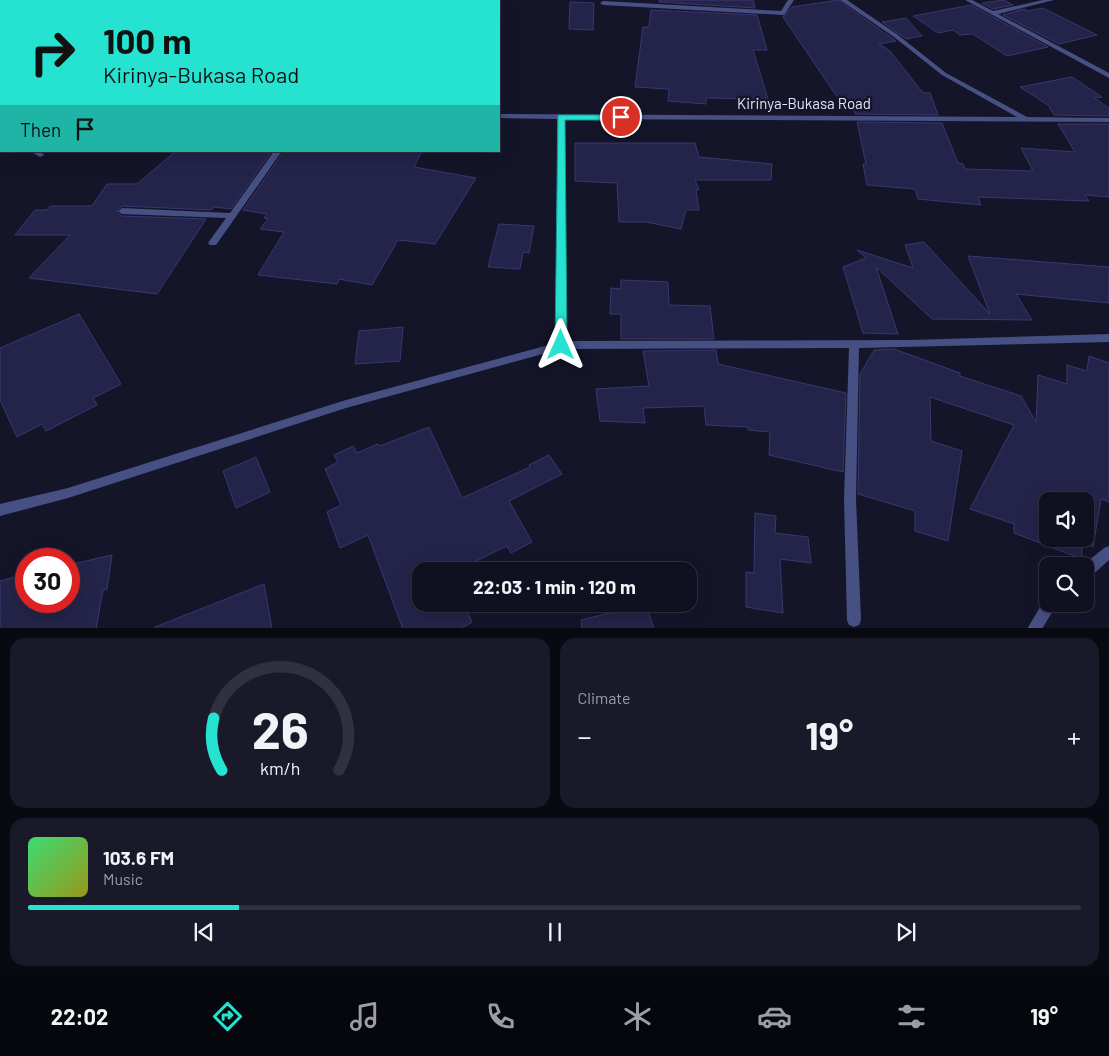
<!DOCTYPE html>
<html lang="en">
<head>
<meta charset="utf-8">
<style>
  :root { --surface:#101020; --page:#191929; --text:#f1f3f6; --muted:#9c9da5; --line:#30303e; --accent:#26e3d1 }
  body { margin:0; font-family:Barlow,sans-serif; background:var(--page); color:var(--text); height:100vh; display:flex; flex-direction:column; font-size:19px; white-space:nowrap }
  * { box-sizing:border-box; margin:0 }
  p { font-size:16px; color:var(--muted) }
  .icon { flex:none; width:28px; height:28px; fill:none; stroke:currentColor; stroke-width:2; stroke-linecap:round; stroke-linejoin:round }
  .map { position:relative; height:628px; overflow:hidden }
  .details { display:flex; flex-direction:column; gap:10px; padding:10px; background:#090912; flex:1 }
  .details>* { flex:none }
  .top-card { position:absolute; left:0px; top:0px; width:500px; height:152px; box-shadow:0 5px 20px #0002,0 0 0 1px var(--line); background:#26e3d1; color:#111; overflow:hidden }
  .tools { position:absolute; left:1039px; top:492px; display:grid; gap:10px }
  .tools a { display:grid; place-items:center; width:55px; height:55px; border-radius:10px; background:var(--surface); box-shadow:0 5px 20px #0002,0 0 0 1px var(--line); font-size:25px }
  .speed { position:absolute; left:15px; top:548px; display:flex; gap:10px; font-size:25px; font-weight:700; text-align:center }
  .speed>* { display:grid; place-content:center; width:65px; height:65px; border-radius:50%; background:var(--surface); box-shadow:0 5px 20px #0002,0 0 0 1px var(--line); line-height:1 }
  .speed .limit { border:8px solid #d22; background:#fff; color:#111 }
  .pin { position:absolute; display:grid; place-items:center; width:42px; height:42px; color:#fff; margin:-21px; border:2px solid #fff; border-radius:50%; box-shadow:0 1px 5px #0007 }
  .me { position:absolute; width:55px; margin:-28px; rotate:0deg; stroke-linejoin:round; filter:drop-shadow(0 0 4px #0008) }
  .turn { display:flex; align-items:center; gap:18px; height:105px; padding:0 20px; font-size:22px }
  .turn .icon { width:65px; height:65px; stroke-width:2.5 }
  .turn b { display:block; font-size:35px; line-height:42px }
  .then { display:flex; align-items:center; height:48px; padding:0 20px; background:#0003; gap:10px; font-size:19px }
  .big { font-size:38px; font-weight:700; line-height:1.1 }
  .details .tile { flex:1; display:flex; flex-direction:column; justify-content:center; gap:8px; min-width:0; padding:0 18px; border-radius:15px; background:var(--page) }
  .details .dial { align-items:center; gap:0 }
  .dial svg { height:130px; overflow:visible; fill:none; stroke:var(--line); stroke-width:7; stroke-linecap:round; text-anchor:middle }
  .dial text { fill:var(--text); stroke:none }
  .song { display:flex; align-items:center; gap:15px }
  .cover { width:60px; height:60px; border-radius:8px; background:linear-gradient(135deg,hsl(140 70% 55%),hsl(60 70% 35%)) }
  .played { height:5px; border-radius:2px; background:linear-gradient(90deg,var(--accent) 20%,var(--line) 20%) }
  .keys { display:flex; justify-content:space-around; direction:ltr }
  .heat { display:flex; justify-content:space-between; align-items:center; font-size:28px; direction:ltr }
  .details .tiles { flex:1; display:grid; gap:10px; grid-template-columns:1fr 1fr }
  .tile:last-child { grid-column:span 2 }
  .trip { position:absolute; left:412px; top:562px; width:285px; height:50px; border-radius:15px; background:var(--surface); box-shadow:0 5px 20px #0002,0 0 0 1px var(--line); font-weight:700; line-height:50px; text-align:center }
  .dock { display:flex; height:80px; justify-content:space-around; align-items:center; background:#06060d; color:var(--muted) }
  .dock .icon { width:35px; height:35px }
  .dock .active { color:var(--accent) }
  .dock b { font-size:22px; color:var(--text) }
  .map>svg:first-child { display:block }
</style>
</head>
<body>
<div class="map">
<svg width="1109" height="629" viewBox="0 0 1109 629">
  <rect width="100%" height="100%" fill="#15152a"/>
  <path fill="#242349" stroke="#383871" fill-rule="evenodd" d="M659 0H753L755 8 659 2Z
    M838 0 896 41 879 44 890 51 923 93H930L938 115 855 114 853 107H844L783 17 792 7Z
    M1004 0 1013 5 993 9 982 3Z
    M570 2 594 3 593 30 569 29Z
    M971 5 1048 47 1007 56 973 34 960 35 953 30 938 33 913 16Z
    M1043 8 1097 35 1059 44 1003 15 1024 9 1028 11Z
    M651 10 757 15 767 50H753L768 99 706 98V104L668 101 669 89 635 87 643 27H649Z
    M906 18 922 36 906 39 882 22Z
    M1072 77 1102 97 1094 98 1109 108V116L1054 115 1048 105 1020 87Z
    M857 122 942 123 958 163 963 164 965 169 1033 171 1021 148 1075 152 1058 124H1109V197L1085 195 1089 201 978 197 981 205 918 199 915 189 867 185 863 164H866Z
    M575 143H695L699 157 772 164 771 180H695L699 190H696L699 210H686L681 229 646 222H619L617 183 575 181Z
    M176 151H272L231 209 214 207 211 210 122 206 117 210V212L122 216 206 219 157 294 29 278 70 235H15L35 210H47L50 206H92L107 184H137Z
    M284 151H422L414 167 476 178 435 244 398 240 372 285 339 279 337 284 258 275 284 232 260 229 268 219 264 218 267 214 243 210Z
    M499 224 534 226 529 253 523 252 520 269 488 267Z
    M924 242 990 314 968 256 1109 267V303L1016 294 1032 320 932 319 876 267 898 334 863 333 843 267 866 258 857 250 913 268 905 245Z
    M621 280 668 282 669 305 710 306 714 339H621V314H610L611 288 621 289Z
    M79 314 121 384 93 398 97 405 46 431 42 424 17 437 0 400V348Z
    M403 327 400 361 355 364 359 331Z
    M894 349 960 373V376L1021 396 1036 422 1038 375 1067 384V365L1087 371 1089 356 1109 363V502L1101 499 1093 547 1082 542V559L1014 533V524L970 509 1014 425 930 397 931 441 962 451 948 541 915 531V511L858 494 860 374 874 350ZM1048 501H1085V539H1048Z
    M716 350 718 364 846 393 843 472 769 455 770 432 748 430V427L706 425 704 406 643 408 645 423 600 421 596 389 649 386 643 351Z
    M429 427 462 498 530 467 529 465 549 455 562 474 509 501 532 542 511 553 507 546 455 571H421V604H464L472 622 460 629H403L368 535 340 548 327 512 341 505 325 469 338 462 334 455 353 446 357 453 378 444 380 446Z
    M256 457 270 492 236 508 223 471Z
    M755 513 776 516 775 533 808 537 811 563 780 559 783 613 746 607V572L754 573Z
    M112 555 107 589 103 590 96 629H0V581L26 574V601H69V565Z
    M264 584 272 629H155V627Z
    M646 604 654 629H582L581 620Z"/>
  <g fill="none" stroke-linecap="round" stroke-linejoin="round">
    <path fill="#465083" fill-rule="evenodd" d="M30 151H40L44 155 40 157Z"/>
    <path fill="#465083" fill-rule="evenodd" d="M788 0H794L785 14 783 15 603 5 600 3 603 1 781 11Z
      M840 0H847L898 35 946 73 1027 117 1109 118V122L565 119 566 341 911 340 1109 334V342L859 348 856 499 861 620 859 625 854 627 849 625 847 620 844 499 849 348 561 349 346 408 68 498 0 516V504L68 488 346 400 556 343 557 119 499 118V114L1017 117 942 75 894 37Z
      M965 0H972L993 11 1043 0H1054L998 14 1109 73V78Z
      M0 23H1V28H0Z
      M274 151H282L216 245H210L208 243 226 218 122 214 118 211 122 208 230 213Z
      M1109 546V560L1090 577 1085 578V566H1082L1104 548Z
      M1048 598V604H1057L1042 629H1027L1045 599Z"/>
    <path stroke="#465083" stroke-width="10" d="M143 1 147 0"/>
  </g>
  <path fill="#26e3d1" stroke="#199488" d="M558 115H621L625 117 621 120H565L567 345 561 349 555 345Z"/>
  <g text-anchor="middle" stroke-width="5" stroke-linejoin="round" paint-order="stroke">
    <g font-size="15" fill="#e2e4fb" stroke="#15152a">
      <text x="804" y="109">Kirinya-Bukasa Road</text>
    </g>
  </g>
</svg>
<div class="tools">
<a><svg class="icon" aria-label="sound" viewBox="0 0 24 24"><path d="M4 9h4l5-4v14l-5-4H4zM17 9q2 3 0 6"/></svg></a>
<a><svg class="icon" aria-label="search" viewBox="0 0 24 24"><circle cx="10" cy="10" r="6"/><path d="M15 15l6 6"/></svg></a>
</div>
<div class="speed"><div class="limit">30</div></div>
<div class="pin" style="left:621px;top:117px;background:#d93025"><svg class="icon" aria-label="arrive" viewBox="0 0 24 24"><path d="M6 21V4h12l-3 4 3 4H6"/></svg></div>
<svg class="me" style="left:561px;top:345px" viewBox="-20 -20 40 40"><path d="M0-17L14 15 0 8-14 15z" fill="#26e3d1" stroke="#fff" stroke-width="4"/></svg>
<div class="trip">22:03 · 1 min · 120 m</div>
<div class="top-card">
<div class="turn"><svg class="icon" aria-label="right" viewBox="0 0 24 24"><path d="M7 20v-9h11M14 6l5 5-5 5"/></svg><div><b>100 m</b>Kirinya-Bukasa Road</div></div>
<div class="then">Then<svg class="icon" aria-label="arrive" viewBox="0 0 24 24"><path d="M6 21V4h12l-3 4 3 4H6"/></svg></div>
</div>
</div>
<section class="details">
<div class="tiles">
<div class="tile dial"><svg viewBox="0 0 100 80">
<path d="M14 69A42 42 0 1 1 86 69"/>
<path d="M14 69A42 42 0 0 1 9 37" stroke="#26e3d1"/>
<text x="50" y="56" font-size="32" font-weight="700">26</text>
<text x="50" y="72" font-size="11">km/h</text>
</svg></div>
<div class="tile"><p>Climate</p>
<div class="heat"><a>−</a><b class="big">19°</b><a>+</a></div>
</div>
<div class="tile">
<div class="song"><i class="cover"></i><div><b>103.6 FM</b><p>Music</p></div></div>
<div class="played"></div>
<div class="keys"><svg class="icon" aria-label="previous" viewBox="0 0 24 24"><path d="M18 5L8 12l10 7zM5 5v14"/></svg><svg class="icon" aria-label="pause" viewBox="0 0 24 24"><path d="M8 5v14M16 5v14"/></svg><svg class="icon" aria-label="next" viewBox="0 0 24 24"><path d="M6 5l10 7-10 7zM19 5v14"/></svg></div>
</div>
</div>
</section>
<nav class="dock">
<b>22:02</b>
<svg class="icon active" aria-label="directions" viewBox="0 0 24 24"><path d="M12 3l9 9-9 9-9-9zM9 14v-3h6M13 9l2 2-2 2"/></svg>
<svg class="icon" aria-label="music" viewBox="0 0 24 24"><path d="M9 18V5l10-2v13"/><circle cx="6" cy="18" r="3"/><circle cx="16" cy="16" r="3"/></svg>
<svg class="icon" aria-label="phone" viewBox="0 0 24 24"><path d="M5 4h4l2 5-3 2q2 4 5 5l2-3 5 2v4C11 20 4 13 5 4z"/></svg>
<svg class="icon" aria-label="climate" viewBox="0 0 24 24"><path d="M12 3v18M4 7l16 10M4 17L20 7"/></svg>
<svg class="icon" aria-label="car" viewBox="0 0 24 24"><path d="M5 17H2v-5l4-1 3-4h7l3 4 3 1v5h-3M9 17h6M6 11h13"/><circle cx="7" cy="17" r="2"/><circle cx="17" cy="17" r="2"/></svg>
<svg class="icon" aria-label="filters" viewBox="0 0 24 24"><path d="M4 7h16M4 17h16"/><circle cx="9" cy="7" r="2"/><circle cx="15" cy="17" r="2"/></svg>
<b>19°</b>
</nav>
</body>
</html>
